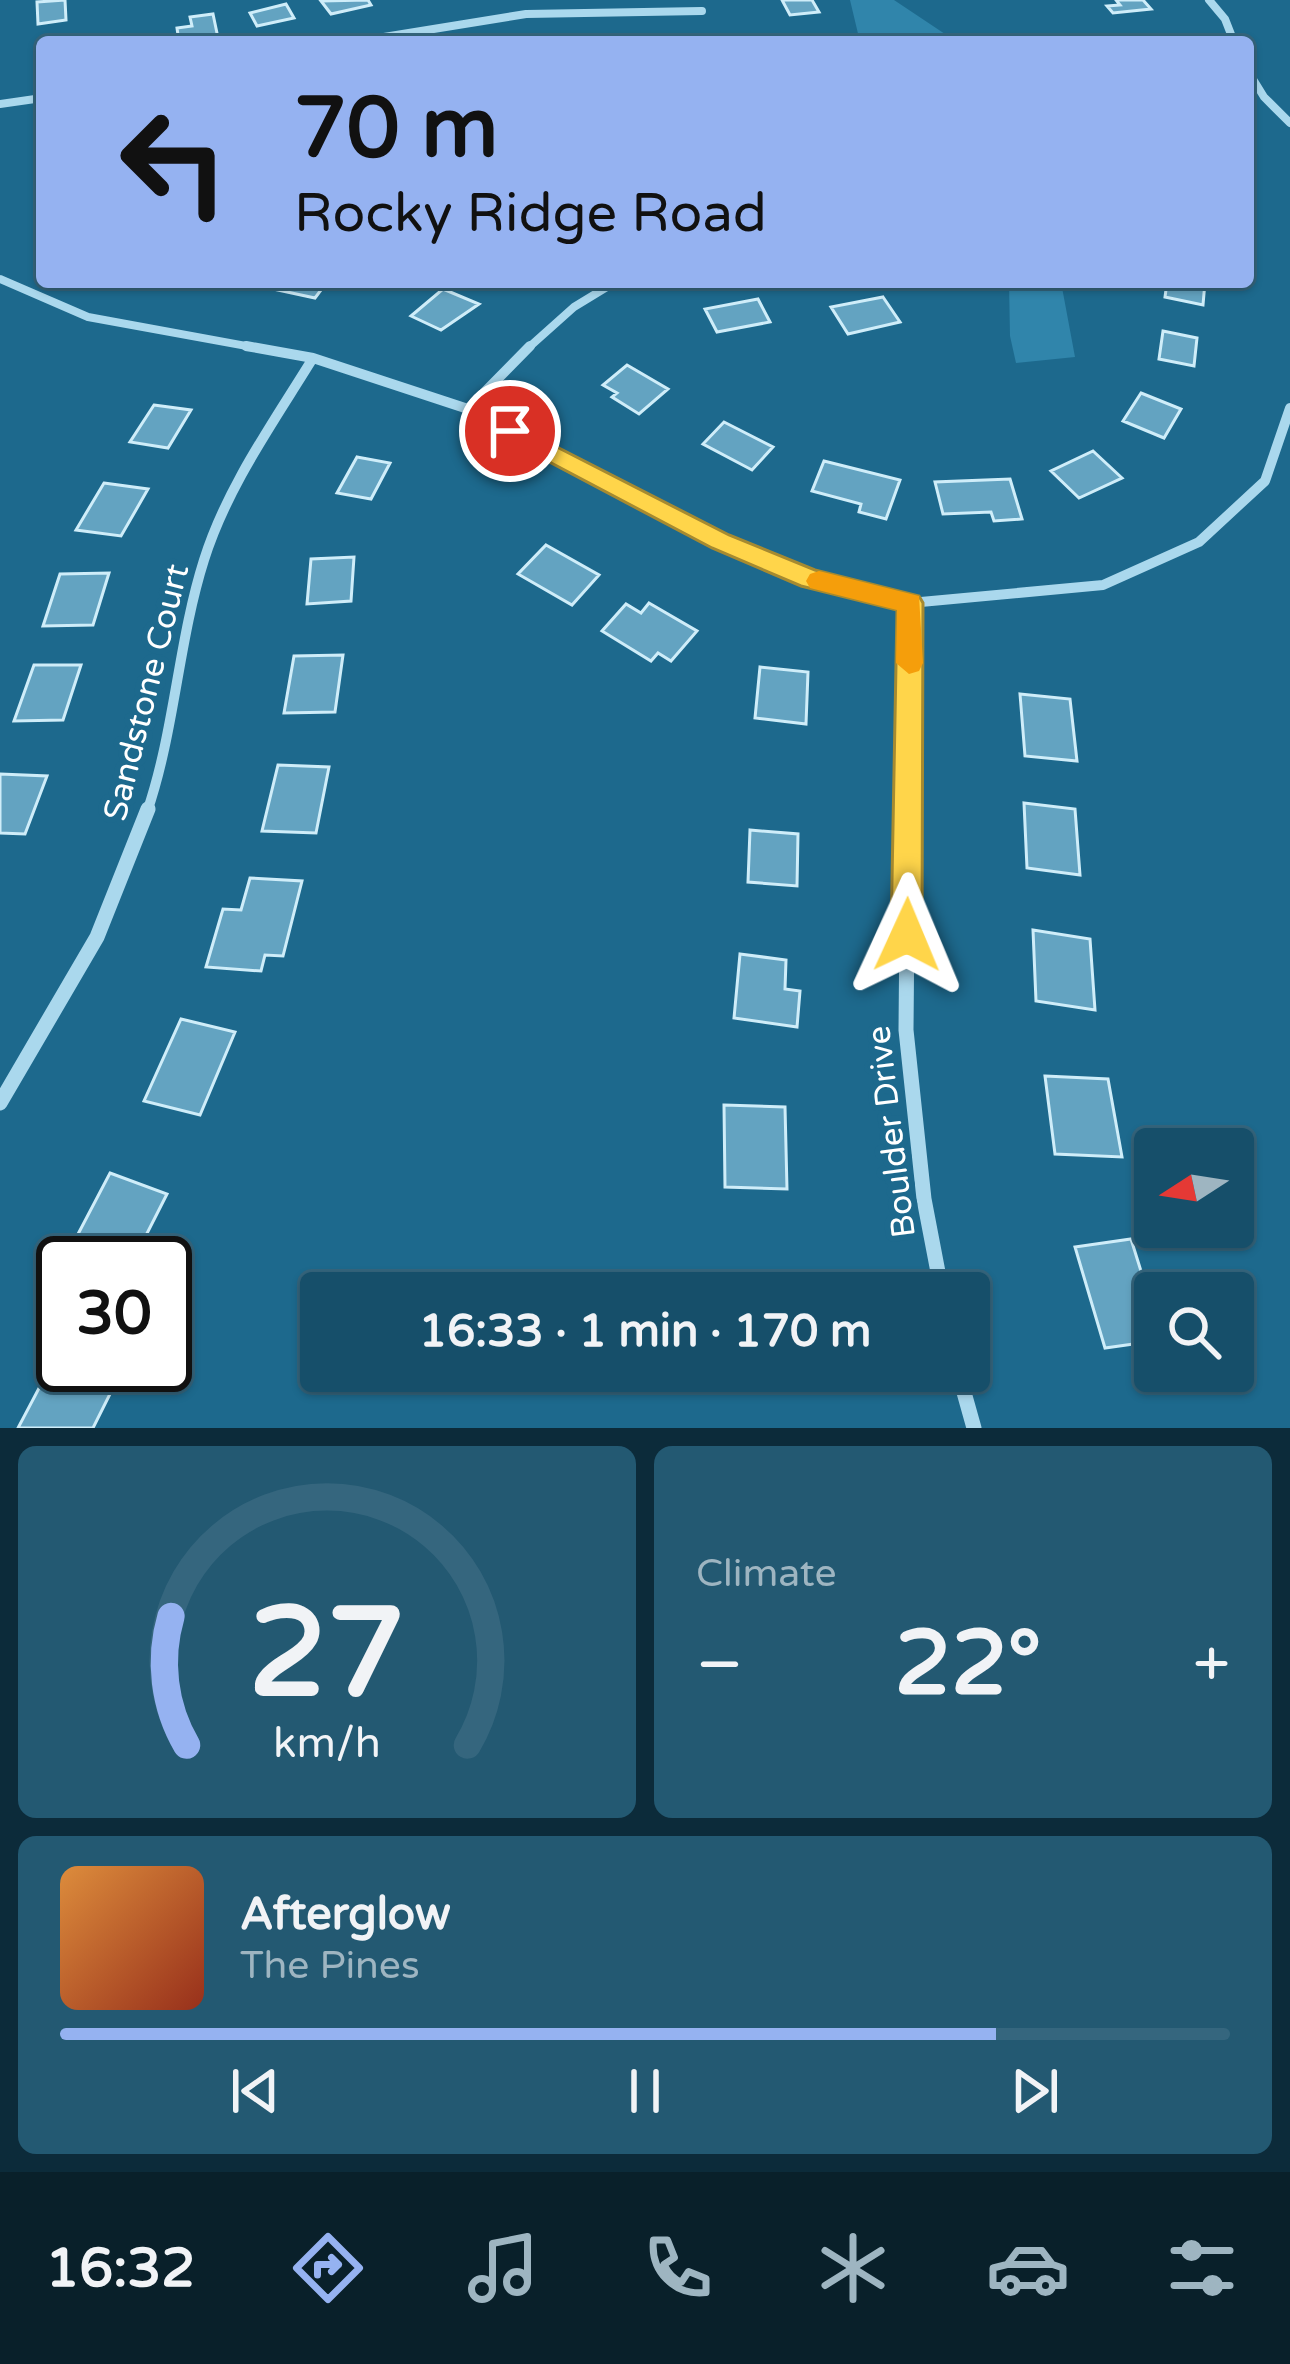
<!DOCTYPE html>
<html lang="en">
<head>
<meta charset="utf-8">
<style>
  :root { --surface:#164f6a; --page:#235972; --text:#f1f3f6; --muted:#9eb5c1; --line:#35667e; --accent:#95b2f1 }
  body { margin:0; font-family:"Varela Round",sans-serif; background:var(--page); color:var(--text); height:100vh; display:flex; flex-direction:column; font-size:45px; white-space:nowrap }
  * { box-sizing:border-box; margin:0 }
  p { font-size:39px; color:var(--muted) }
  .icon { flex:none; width:66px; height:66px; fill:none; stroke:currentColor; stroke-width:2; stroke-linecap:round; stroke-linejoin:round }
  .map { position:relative; height:1428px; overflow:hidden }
  .side { display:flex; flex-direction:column; gap:18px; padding:18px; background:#0c2b3a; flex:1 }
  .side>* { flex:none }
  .top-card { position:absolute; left:36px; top:36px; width:1218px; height:252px; border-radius:12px; box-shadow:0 3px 9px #0004,0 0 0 3px var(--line); background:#95b2f1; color:#111; overflow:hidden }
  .needle { width:78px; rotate:258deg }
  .controls { position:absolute; left:1134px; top:1128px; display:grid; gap:24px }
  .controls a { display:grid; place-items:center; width:120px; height:120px; border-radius:12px; background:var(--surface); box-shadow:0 3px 9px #0004,0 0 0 3px var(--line); font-size:60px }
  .speed { position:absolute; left:36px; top:1236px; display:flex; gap:24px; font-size:60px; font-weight:700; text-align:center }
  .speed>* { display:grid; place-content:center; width:156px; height:156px; border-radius:50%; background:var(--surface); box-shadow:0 3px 9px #0004,0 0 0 3px var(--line); line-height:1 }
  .speed .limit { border:6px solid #111; border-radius:18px; background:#fff; color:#111 }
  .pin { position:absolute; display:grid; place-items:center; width:102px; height:102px; color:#fff; margin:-51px; border:6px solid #fff; border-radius:50%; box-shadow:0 3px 12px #0007 }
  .me { position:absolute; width:132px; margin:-66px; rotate:1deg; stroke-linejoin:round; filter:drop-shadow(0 0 9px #0008) }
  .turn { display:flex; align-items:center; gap:42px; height:252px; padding:0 60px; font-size:54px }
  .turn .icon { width:156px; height:156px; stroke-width:2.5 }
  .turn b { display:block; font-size:84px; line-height:102px }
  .big { font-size:90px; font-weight:800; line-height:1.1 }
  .side .card { flex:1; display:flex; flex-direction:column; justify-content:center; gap:18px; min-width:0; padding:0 42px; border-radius:18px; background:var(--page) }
  .side .dial { align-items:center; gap:0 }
  .dial svg { height:312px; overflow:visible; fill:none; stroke:var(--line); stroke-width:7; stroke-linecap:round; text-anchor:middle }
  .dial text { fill:var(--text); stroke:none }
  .song { display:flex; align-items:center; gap:36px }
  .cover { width:144px; height:144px; border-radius:18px; background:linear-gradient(135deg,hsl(30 70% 55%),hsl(10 70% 35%)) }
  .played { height:12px; border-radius:6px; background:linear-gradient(90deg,var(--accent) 80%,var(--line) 80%) }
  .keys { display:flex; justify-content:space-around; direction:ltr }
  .heat { display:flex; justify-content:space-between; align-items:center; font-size:66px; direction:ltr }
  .side .tiles { flex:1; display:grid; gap:18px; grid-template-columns:1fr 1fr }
  .card:last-child { grid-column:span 2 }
  .trip { position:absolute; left:300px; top:1272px; width:690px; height:120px; border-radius:12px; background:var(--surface); box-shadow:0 3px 9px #0004,0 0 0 3px var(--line); font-weight:800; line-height:120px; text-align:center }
  .menu { display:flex; height:192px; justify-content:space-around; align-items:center; background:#09202a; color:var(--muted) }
  .menu .icon { width:84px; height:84px }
  .menu .selected { color:var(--accent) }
  .menu b { font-size:54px; color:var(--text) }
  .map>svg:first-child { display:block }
</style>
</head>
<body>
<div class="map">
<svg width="1290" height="1428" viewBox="0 0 1290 1428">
  <rect width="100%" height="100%" fill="#1d698d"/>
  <path fill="#3085ab" d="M850 0H894L957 42H860Z
    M1009 282H1061L1075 357 1016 363 1010 336Z"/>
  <path fill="#63a3c1" stroke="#cfedf9" stroke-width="3" d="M65 0 66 20 38 24 37 2Z
    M368 0 371 5 331 14 321 1Z
    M782 0H812L819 12 790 15Z
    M1116 0H1143L1151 9 1113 13 1107 6 1120 5Z
    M286 4 294 18 257 26 250 13Z
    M213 14 218 38 179 42 177 28 192 26 190 17Z
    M268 282H327L315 298 264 287Z
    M1167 282H1205L1203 305 1165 297Z
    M443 289 479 304 441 330 411 316Z
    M883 297 900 322 848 334 831 307Z
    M758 299 770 322 717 332 705 309Z
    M1163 331 1197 338 1194 366 1159 359Z
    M627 365 668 389 639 414 612 397 617 393 603 385Z
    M1141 393 1181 409 1164 438 1123 421Z
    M154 405 191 410 168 448 130 442Z
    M724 422 773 447 752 470 703 444Z
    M1093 451 1122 478 1079 498 1051 471Z
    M357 457 390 463 371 499 337 493Z
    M824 461 900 480 886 519 859 512 861 504 812 491Z
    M1010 479 1022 519 994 521 991 512 943 514 935 482Z
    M104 483 148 489 121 536 76 530Z
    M546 545 599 575 572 605 518 574Z
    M354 557 351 601 307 604 311 559Z
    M109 573 93 625 43 626 60 574Z
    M649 603 697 631 671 661 658 653 651 661 602 631 626 604 641 613Z
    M343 655 335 712 284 713 294 656Z
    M34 665H81L63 720 14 721Z
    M760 667 808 672 806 724 755 718Z
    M1020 694 1070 699 1077 761 1025 756Z
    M278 765 329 767 316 833 262 831Z
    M0 774 47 776 25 834 0 833Z
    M1024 803 1075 809 1080 875 1027 868Z
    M750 830 798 834 797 886 748 882Z
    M250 878 302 881 283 956 265 955 261 971 206 967 223 909 241 910Z
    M1033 930 1090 939 1095 1010 1036 1001Z
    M740 954 786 960 785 989 800 991 797 1027 734 1018Z
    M181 1019 235 1032 200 1115 144 1101Z
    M1045 1076 1108 1079 1122 1157 1055 1154Z
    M724 1105 785 1107 787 1189 725 1187Z
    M110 1173 167 1194 132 1263H83L66 1257Z
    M1131 1239 1155 1316V1341L1105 1348 1075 1247Z
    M796 1272 799 1293H733L732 1279Z
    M56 1356 63 1365H76L116 1382 93 1428H18Z
    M743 1371H811L812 1376 744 1385Z"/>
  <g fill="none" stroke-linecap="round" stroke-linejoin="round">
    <path stroke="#aad8ed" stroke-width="8" d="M1209 0 1225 19 1234 42
      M353 42 526 14 702 11
      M1248 71 1264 97 1290 123
      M0 104 42 98
      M0 279 88 317 263 349
      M527 349 574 307 615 282"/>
    <path stroke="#aad8ed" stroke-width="10" d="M246 346 313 358 468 409 720 541 810 579 910 603 1103 585 1199 542 1265 481 1290 408
      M468 409 530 346
      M147 812C175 730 178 642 204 560 227 487 273 423 313 358
      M908 812 910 603"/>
    <path stroke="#aad8ed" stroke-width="15" d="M908 809 906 1030 924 1199 942 1293
      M0 1103 97 937 148 809
      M958 1371 974 1428"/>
  </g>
  <path fill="#ffd54a" stroke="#a68a30" stroke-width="3" d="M510 423 729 535 815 570 919 596 923 603 922 935 917 945 907 950 896 945 891 935 897 610 801 586 712 548 502 437 499 431Z"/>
  <path fill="#f59e0b" d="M819 571 919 596 923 663 919 671 909 674 896 663 897 610 810 588 806 581 810 574Z"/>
  <g text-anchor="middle" stroke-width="12" stroke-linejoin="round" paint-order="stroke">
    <g font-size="33" fill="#fff" stroke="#1d698d">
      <text transform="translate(145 692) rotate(-76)" y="12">Sandstone Court</text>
      <text transform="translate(890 1132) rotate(-97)" y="12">Boulder Drive</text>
    </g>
  </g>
</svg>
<div class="controls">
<a><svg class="needle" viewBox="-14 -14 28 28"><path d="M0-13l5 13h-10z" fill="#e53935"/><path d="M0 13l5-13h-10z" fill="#9eb5c1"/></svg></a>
<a><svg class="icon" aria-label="search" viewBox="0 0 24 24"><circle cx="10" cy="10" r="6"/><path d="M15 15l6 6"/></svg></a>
</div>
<div class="speed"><div class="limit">30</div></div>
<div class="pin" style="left:510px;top:431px;background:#d93025"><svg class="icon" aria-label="arrive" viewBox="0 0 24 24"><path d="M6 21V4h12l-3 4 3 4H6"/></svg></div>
<svg class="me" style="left:907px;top:935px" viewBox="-20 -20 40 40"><path d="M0-17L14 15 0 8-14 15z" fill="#ffd54a" stroke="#fff" stroke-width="4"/></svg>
<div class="trip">16:33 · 1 min · 170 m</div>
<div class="top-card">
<div class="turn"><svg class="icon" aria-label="left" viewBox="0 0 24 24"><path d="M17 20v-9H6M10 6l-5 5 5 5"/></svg><div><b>70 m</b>Rocky Ridge Road</div></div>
</div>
</div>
<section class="side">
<div class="tiles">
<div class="card dial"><svg viewBox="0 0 100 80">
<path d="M14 69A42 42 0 1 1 86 69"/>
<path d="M14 69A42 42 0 0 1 10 36" stroke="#95b2f1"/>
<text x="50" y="56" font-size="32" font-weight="700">27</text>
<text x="50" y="72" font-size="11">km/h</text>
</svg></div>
<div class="card"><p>Climate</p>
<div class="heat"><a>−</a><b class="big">22°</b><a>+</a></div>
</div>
<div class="card">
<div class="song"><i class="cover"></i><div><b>Afterglow</b><p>The Pines</p></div></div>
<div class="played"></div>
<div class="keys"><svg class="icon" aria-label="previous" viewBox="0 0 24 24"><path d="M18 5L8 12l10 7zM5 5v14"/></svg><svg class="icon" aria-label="pause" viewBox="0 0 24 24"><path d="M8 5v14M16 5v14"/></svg><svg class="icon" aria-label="next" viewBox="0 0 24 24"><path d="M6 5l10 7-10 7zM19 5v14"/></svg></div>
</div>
</div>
</section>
<nav class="menu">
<b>16:32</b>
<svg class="icon selected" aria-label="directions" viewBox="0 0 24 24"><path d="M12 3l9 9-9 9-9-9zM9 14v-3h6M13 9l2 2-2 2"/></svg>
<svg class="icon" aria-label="music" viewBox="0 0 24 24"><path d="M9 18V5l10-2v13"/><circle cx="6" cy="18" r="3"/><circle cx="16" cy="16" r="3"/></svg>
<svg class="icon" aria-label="phone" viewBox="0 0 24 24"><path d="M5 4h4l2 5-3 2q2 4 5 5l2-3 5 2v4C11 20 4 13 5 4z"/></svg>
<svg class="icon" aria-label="climate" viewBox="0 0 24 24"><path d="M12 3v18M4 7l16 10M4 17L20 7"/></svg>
<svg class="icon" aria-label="car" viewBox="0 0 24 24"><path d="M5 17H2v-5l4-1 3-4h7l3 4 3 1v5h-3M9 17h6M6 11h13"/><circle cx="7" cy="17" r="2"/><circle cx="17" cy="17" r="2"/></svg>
<svg class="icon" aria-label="filters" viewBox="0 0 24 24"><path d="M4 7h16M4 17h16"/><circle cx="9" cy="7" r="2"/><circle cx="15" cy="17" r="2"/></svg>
</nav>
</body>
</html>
